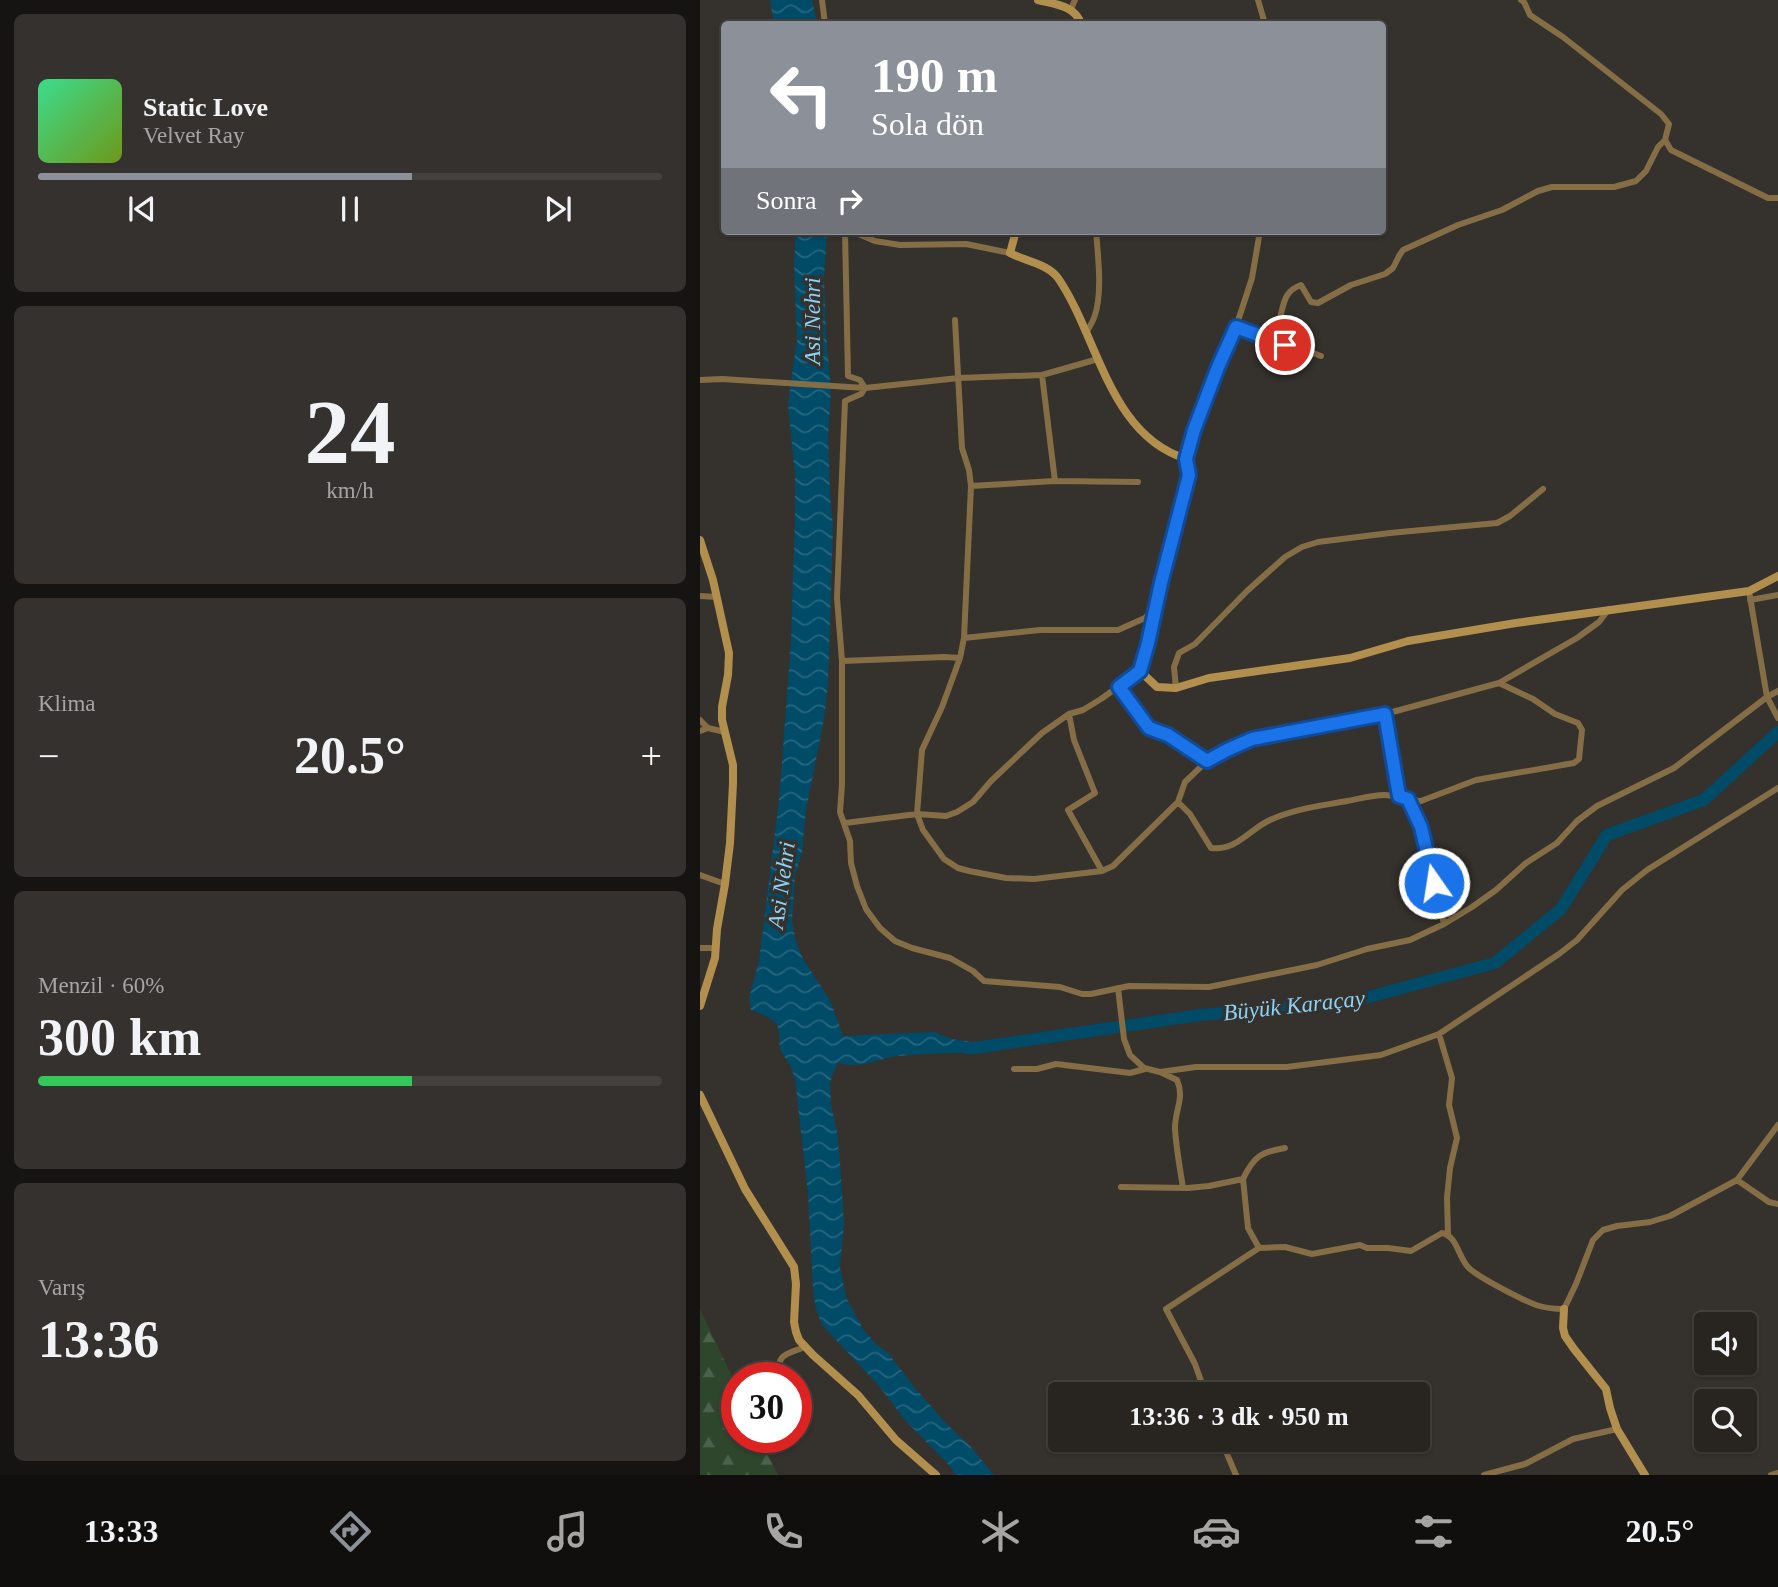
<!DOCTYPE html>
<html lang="tr">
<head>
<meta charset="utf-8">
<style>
  :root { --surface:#282521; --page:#34312e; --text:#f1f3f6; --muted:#a5a5a5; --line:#44423f; --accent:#8c9099 }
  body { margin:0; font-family:Georgia,serif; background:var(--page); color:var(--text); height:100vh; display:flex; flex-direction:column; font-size:26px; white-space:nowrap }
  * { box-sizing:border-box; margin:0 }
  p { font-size:23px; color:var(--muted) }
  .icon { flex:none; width:38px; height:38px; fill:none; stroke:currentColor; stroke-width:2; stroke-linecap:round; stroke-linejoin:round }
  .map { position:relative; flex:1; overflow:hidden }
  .drawer { display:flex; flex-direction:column; gap:14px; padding:14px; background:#161412; width:700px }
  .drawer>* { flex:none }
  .guide { position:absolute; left:21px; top:21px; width:665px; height:214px; border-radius:7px; box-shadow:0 2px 5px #0004,0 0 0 2px var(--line); background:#8c9099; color:#fff; overflow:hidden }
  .tools { position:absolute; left:994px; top:1312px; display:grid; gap:14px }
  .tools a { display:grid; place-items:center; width:63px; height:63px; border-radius:7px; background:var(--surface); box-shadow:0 2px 5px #0004,0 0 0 2px var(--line); font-size:35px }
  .speed { position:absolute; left:21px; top:1362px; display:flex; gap:14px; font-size:35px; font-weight:700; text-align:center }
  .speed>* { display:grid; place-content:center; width:91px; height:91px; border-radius:50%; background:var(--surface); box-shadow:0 2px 5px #0004,0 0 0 2px var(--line); line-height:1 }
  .speed .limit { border:10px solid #d22; background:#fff; color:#111 }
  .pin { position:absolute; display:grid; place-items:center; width:60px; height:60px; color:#fff; margin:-30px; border:4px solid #fff; border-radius:50%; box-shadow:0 2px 7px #0007 }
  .me { position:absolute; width:77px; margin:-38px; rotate:347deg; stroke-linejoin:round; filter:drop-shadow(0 0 5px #0008) }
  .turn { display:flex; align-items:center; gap:24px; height:147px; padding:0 35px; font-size:32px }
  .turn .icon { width:91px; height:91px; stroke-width:2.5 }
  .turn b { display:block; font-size:49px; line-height:60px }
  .then { display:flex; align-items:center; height:66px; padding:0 35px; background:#0003; gap:14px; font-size:26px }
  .big { font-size:52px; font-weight:700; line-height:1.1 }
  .drawer .tile { flex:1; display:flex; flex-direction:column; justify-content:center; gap:10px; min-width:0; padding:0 24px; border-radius:10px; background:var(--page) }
  .drawer .dial { align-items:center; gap:0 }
  .dial b { font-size:91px; line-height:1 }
  .song { display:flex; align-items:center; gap:21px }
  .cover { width:84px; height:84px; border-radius:10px; background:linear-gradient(135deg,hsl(150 70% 55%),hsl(80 70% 35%)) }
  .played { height:7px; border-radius:4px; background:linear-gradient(90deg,var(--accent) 60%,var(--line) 60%) }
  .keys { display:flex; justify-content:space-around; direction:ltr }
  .heat { display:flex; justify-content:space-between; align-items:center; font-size:38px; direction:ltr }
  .charge { height:10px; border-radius:5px; background:linear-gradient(90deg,#34c759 60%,var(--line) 0) }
  .trip { position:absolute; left:348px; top:1382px; width:382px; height:70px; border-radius:7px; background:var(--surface); box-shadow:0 2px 5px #0004,0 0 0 2px var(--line); font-weight:700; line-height:70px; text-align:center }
  .tabs { display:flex; height:112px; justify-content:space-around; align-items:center; background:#100f0d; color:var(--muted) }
  .tabs .icon { width:49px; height:49px }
  .tabs .on { color:var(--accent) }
  .tabs b { font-size:32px; color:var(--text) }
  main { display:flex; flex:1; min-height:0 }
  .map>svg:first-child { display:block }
</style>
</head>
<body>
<main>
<section class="drawer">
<div class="tile">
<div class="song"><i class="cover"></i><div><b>Static Love</b><p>Velvet Ray</p></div></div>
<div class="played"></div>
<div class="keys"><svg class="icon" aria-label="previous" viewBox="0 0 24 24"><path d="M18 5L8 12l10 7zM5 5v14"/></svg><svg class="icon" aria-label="pause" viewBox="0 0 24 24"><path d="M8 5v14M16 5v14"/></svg><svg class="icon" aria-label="next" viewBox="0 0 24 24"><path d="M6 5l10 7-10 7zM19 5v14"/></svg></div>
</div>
<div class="tile dial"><b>24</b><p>km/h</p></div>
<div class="tile"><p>Klima</p>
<div class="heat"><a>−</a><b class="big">20.5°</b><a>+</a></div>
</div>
<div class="tile"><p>Menzil · 60%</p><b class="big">300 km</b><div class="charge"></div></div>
<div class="tile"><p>Varış</p><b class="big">13:36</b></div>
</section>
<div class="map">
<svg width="1078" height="1475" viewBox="0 0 1078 1475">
  <defs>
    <pattern id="forest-firs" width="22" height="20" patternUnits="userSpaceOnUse" patternTransform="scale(1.75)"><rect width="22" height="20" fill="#2d462c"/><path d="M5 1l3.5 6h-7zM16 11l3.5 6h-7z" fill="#4c614b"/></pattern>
    <pattern id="water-waves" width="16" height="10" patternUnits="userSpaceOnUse" patternTransform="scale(1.75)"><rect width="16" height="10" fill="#004b68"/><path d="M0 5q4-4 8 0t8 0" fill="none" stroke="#26657e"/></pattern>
  </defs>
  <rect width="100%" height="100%" fill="#35312c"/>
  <path fill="url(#forest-firs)" d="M0 1309 37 1387V1437H60L78 1475H0Z"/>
  <path fill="url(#water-waves)" d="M70 0H112L117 24H74Z
    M96 231H127L124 278 126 335 131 392 128 435 130 494 133 526 128 684 124 719 106 810 102 852 95 876 92 920 95 938 102 957 131 1002 143 1036 234 1032 252 1039 279 1043 282 1047V1052C254 1053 226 1053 198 1056 179 1058 156 1071 138 1062L130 1082 131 1104 137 1132 140 1162 144 1223 140 1267 146 1297 163 1329 176 1344 188 1353 215 1388 244 1421 271 1447 294 1475H256L248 1464 205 1420 179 1386 122 1325 116 1309 113 1289 108 1193 95 1079 90 1065 80 1050 79 1033 77 1024 68 1017 51 1010 49 998 59 961 79 801 91 641 95 517V476L88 404 97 339 94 266Z"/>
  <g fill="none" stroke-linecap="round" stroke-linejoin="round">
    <path stroke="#004b68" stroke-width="12" d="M267 1048H274L500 1015 654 1001 795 963 861 909 907 835 1004 800 1078 732"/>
    <path stroke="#856e46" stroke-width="6" d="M122 0 125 24
      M558 0 565 24
      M821 0 824 2 830 15 863 37 961 114 969 124 965 140 971 150 1068 198H1078
      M371 9 375 0
      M145 231 148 376 160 380 165 388 161 394 145 401 137 598 142 661V784L140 812 150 841 151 863 157 886 166 909 180 928 195 941 212 948 250 958 273 971 284 981 360 987 382 994H391L429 986 509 987 617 965 667 949 710 940 744 924 772 907 796 890 826 863 857 843 877 821 897 806 974 768 1067 697 1078 691
      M151 231 175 241 200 245 266 244 310 253
      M255 320 262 448 269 470 271 486 264 638 260 658 242 707 222 750 217 814 223 830 244 859 258 868 269 871 306 878 334 879 402 871 413 866 478 802 485 782 507 761 527 750 552 739 685 714 799 683 877 638 899 622 909 609
      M536 327 577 343 594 346 621 356
      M386 333C389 328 392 323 394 318 403 294 398 257 396 231
      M569 340C574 332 577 326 580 318 584 303 584 291 601 285L611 302 618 303 651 285 685 274 693 268 699 256 703 250 758 225 802 210 838 191 852 187H914L936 181 946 171 958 147 965 140
      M342 375 355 481
      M0 380 22 379 165 388 259 378 342 375 398 359
      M487 459 494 430 518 367 536 327 552 278 560 231
      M271 486 355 481 438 482
      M1049 591 1067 697 1078 718
      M0 596 17 597
      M1050 600 1078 595
      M264 638 340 630H418L445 618 455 607
      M142 661 244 657 260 658
      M419 687 449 728 468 735 507 761
      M476 688 474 667 479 653 495 644 547 591 585 557 602 547 618 542 690 533 797 523 810 516 843 489
      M369 714 374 740 395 793 368 810 402 871
      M685 714 699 796
      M0 720 8 728
      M0 731 8 728 25 732
      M708 799 721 827 744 924
      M478 802 490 814 511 848C536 851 548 831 568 821 592 809 620 806 647 801 659 799 672 795 684 795 697 795 708 801 721 801L776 780 874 763 879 759 882 730 878 723 855 714 833 699 799 683
      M145 823 217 814 246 816 257 812 273 802 291 781 342 733 369 714 383 710 401 699 440 671
      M0 875 25 884
      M0 948H15
      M418 988 424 1039 430 1055 444 1068 460 1072 477 1080C485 1098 475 1109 475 1128 476 1148 480 1168 483 1188
      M739 1034 752 1078 749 1105 757 1138 750 1168 747 1198 748 1234
      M314 1069H337L356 1064 430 1073 445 1069
      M460 1072 496 1067H587L681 1055 739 1034 859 954 877 940 922 890 947 870 1078 788
      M543 1179C554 1156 561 1152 585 1148
      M1037 1180 1069 1202 1078 1204
      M421 1187 488 1188 509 1186 543 1179 548 1228 559 1248 585 1247 612 1254 660 1245 667 1248H688L711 1251 742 1233C757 1236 758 1256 768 1267 777 1277 823 1300 836 1305 845 1308 855 1309 864 1309L876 1284 893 1240 903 1230 917 1226 950 1222 970 1216 1037 1180 1078 1125
      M84 1377C72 1355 87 1354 105 1347
      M96 1395 99 1401 96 1405
      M506 1395 495 1364 466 1309 559 1248
      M521 1440 536 1475
      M492 1451 521 1441
      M784 1475 825 1464 873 1439 917 1429
      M1071 1475 1078 1473"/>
    <path stroke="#b38f4d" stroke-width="8" d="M338 0C355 4 376 6 381 24
      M316 231 310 253C325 261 348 264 358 278 398 336 409 436 487 459L489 475 461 584 448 643 440 671 457 687 476 688 509 678 650 658 708 641 816 623 1049 591 1078 576
      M0 540 13 580 29 653 28 675 22 707V720L33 765V783L30 843 25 884 17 929 15 958 0 1006
      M0 1095 45 1189 94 1267 96 1284 94 1322 96 1332 99 1340 113 1355 158 1395 196 1440 236 1475
      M864 1309 863 1328 865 1336 874 1349 906 1389 910 1408 917 1429 945 1475"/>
  </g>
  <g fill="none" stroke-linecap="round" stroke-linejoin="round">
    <g stroke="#114b97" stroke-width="18">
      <path id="route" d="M585 345 536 327 518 367 494 430 486 459 489 475 461 583 448 643 440 671 419 687 449 728 468 735 507 761 527 750 552 739 685 714 699 796 708 799 721 827 734 883"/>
    </g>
    <use href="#route" stroke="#1a73e8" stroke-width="12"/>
  </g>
  <g text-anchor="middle" stroke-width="7" stroke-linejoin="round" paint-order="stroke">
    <g font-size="23" font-style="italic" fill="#8cd2f8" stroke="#35312c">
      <text transform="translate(112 321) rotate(-90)" y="8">Asi Nehri</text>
      <text transform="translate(81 885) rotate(-82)" y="8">Asi Nehri</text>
      <text transform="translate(594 1005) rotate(-6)" y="8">Büyük Karaçay</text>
    </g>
  </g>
</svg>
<div class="tools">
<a><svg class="icon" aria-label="sound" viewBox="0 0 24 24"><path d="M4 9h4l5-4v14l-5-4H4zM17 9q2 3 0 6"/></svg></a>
<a><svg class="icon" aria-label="search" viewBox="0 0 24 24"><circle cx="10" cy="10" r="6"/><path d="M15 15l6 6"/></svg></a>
</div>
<div class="speed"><div class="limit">30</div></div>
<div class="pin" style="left:585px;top:345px;background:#d93025"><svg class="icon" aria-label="arrive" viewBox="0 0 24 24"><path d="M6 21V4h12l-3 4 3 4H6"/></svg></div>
<svg class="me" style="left:734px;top:883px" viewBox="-20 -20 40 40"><circle r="17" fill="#1a73e8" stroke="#fff" stroke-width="3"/><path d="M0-11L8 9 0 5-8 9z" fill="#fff"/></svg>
<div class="trip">13:36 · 3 dk · 950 m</div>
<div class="guide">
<div class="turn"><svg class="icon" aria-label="left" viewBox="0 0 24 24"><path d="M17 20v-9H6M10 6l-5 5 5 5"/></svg><div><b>190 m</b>Sola dön</div></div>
<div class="then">Sonra<svg class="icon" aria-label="right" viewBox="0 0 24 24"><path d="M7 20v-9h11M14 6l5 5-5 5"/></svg></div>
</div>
</div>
</main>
<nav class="tabs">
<b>13:33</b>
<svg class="icon on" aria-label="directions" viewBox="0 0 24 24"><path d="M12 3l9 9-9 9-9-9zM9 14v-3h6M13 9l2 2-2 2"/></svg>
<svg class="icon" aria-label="music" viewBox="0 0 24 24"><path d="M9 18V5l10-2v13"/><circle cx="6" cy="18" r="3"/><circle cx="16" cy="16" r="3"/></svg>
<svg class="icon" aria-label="phone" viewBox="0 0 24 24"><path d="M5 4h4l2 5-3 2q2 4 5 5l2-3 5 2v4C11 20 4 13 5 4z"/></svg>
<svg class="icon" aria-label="climate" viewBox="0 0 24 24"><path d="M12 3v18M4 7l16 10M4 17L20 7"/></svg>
<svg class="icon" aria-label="car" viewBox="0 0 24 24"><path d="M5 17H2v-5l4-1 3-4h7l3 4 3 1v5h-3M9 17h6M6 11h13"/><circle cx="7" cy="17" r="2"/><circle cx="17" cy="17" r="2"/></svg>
<svg class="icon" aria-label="filters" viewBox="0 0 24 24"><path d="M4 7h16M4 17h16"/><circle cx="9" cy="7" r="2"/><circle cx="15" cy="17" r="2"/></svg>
<b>20.5°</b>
</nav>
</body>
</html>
